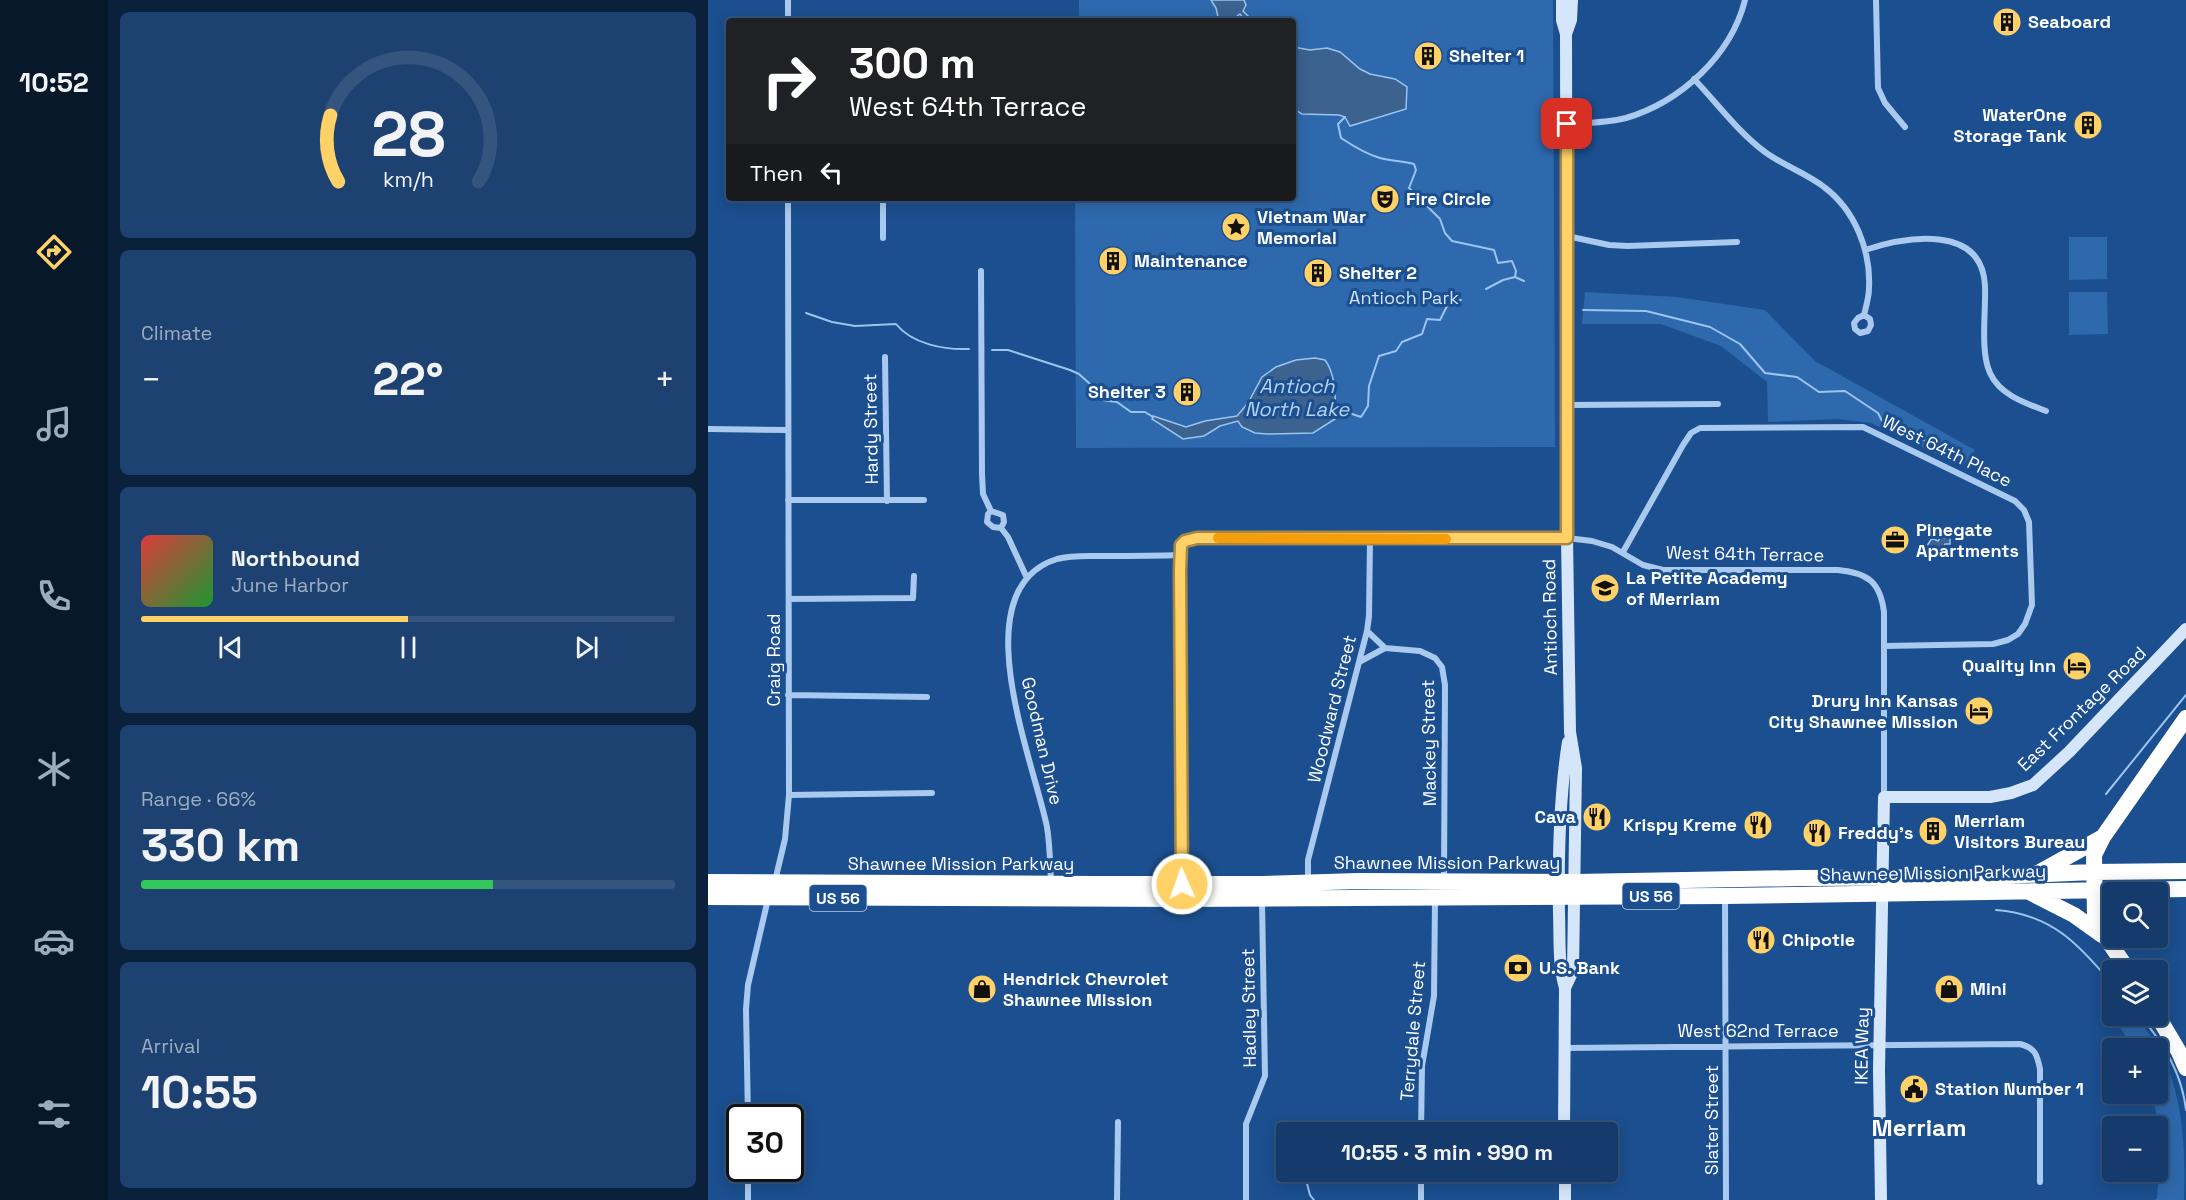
<!DOCTYPE html>
<html lang="en">
<head>
<meta charset="utf-8">
<style>
  :root { --surface:#143b6b; --page:#1d4271; --text:#f1f3f6; --muted:#9dadc1; --line:#33557e; --accent:#ffd166 }
  body { margin:0; font-family:"Space Grotesk",sans-serif; background:var(--page); color:var(--text); height:100vh; display:flex; flex-direction:column; font-size:22px; white-space:nowrap }
  * { box-sizing:border-box; margin:0 }
  p { font-size:20px; color:var(--muted) }
  .icon { flex:none; width:33px; height:33px; fill:none; stroke:currentColor; stroke-width:2; stroke-linecap:round; stroke-linejoin:round }
  .map { position:relative; flex:1; overflow:hidden }
  .sheet { display:flex; flex-direction:column; gap:12px; padding:12px; background:#0b203b; width:600px }
  .sheet>* { flex:none }
  .top-card { position:absolute; left:18px; top:18px; width:570px; height:183px; border-radius:6px; box-shadow:0 3px 15px #0003,0 0 0 2px var(--line); background:#202124; color:#fff; overflow:hidden }
  .controls { position:absolute; left:1394px; top:882px; display:grid; gap:12px }
  .controls a { display:grid; place-items:center; width:66px; height:66px; border-radius:6px; background:var(--surface); box-shadow:0 3px 15px #0003,0 0 0 2px var(--line); font-size:30px }
  .speed { position:absolute; left:18px; top:1104px; display:flex; gap:12px; font-size:30px; font-weight:700; text-align:center }
  .speed>* { display:grid; place-content:center; width:78px; height:78px; border-radius:50%; background:var(--surface); box-shadow:0 3px 15px #0003,0 0 0 2px var(--line); line-height:1 }
  .speed .limit { border:3px solid #111; border-radius:9px; background:#fff; color:#111 }
  .pin { position:absolute; display:grid; place-items:center; width:51px; height:51px; color:#fff; margin:-26px; border-radius:12px; box-shadow:0 3px 9px #0006 }
  .me { position:absolute; width:66px; margin:-33px; rotate:358deg; stroke-linejoin:round; filter:drop-shadow(0 0 4px #0008) }
  .turn { display:flex; align-items:center; gap:21px; height:126px; padding:0 24px; font-size:27px }
  .turn .icon { width:78px; height:78px; stroke-width:2.5 }
  .turn b { display:block; font-size:42px; line-height:51px }
  .then { display:flex; align-items:center; height:57px; padding:0 24px; background:#0003; gap:12px; font-size:22px }
  .big { font-size:45px; font-weight:700; line-height:1.1 }
  .sheet .tile { flex:1; display:flex; flex-direction:column; justify-content:center; gap:9px; min-width:0; padding:0 21px; border-radius:9px; background:var(--page) }
  .sheet .dial { align-items:center; gap:0 }
  .dial svg { height:156px; overflow:visible; fill:none; stroke:var(--line); stroke-width:7; stroke-linecap:round; text-anchor:middle }
  .dial text { fill:var(--text); stroke:none }
  .song { display:flex; align-items:center; gap:18px }
  .cover { width:72px; height:72px; border-radius:9px; background:linear-gradient(135deg,hsl(0 70% 55%),hsl(130 70% 35%)) }
  .played { height:6px; border-radius:3px; background:linear-gradient(90deg,var(--accent) 50%,var(--line) 50%) }
  .keys { display:flex; justify-content:space-around; direction:ltr }
  .heat { display:flex; justify-content:space-between; align-items:center; font-size:33px; direction:ltr }
  .charge { height:9px; border-radius:4px; background:linear-gradient(90deg,#34c759 66%,var(--line) 0) }
  .trip { position:absolute; left:568px; top:1122px; width:342px; height:60px; border-radius:6px; background:var(--surface); box-shadow:0 3px 15px #0003,0 0 0 2px var(--line); font-weight:700; line-height:60px; text-align:center }
  main { display:flex; flex:1; min-height:0 }
  .tabs { display:flex; flex-direction:column; width:108px; justify-content:space-around; align-items:center; background:#08182b; color:var(--muted) }
  .tabs .icon { width:42px; height:42px }
  .tabs .on { color:var(--accent) }
  .tabs b { font-size:27px; color:var(--text) }
  .map>svg:first-child { display:block }
</style>
</head>
<body>
<main>
<nav class="tabs">
<b>10:52</b>
<svg class="icon on" aria-label="directions" viewBox="0 0 24 24"><path d="M12 3l9 9-9 9-9-9zM9 14v-3h6M13 9l2 2-2 2"/></svg>
<svg class="icon" aria-label="music" viewBox="0 0 24 24"><path d="M9 18V5l10-2v13"/><circle cx="6" cy="18" r="3"/><circle cx="16" cy="16" r="3"/></svg>
<svg class="icon" aria-label="phone" viewBox="0 0 24 24"><path d="M5 4h4l2 5-3 2q2 4 5 5l2-3 5 2v4C11 20 4 13 5 4z"/></svg>
<svg class="icon" aria-label="climate" viewBox="0 0 24 24"><path d="M12 3v18M4 7l16 10M4 17L20 7"/></svg>
<svg class="icon" aria-label="car" viewBox="0 0 24 24"><path d="M5 17H2v-5l4-1 3-4h7l3 4 3 1v5h-3M9 17h6M6 11h13"/><circle cx="7" cy="17" r="2"/><circle cx="17" cy="17" r="2"/></svg>
<svg class="icon" aria-label="filters" viewBox="0 0 24 24"><path d="M4 7h16M4 17h16"/><circle cx="9" cy="7" r="2"/><circle cx="15" cy="17" r="2"/></svg>
</nav>
<section class="sheet">
<div class="tile dial"><svg viewBox="0 0 100 80">
<path d="M14 69A42 42 0 1 1 86 69"/>
<path d="M14 69A42 42 0 0 1 10 35" stroke="#ffd166"/>
<text x="50" y="56" font-size="32" font-weight="700">28</text>
<text x="50" y="72" font-size="11">km/h</text>
</svg></div>
<div class="tile"><p>Climate</p>
<div class="heat"><a>−</a><b class="big">22°</b><a>+</a></div>
</div>
<div class="tile">
<div class="song"><i class="cover"></i><div><b>Northbound</b><p>June Harbor</p></div></div>
<div class="played"></div>
<div class="keys"><svg class="icon" aria-label="previous" viewBox="0 0 24 24"><path d="M18 5L8 12l10 7zM5 5v14"/></svg><svg class="icon" aria-label="pause" viewBox="0 0 24 24"><path d="M8 5v14M16 5v14"/></svg><svg class="icon" aria-label="next" viewBox="0 0 24 24"><path d="M6 5l10 7-10 7zM19 5v14"/></svg></div>
</div>
<div class="tile"><p>Range · 66%</p><b class="big">330 km</b><div class="charge"></div></div>
<div class="tile"><p>Arrival</p><b class="big">10:55</b></div>
</section>
<div class="map">
<svg width="1478" height="1200" viewBox="0 0 1478 1200">
  <rect width="100%" height="100%" fill="#1b4f8f"/>
  <path fill="#2e69ad" d="M371 0H845L847 447 368 448 367 198H585V21H371Z
    M1361 237H1399V279L1361 280Z
    M877 292 969 297 1057 310 1107 361 1267 450 1255 466 1163 423 1129 419 1060 422 1059 382 1013 346 953 324H874Z
    M1361 292H1399L1400 334 1361 335Z
    M1405 1016H1426C1474 1064 1478 1134 1476 1200H1446L1449 1198C1452 1163 1455 1127 1443 1094H1449V1048H1425Z"/>
  <path fill="#3c6290" stroke="#9cc4f0" stroke-width="1.5" d="M503 0H536L538 5 535 11 542 18H554L559 21H538L532 14 522 21H511L508 8Z
    M585 47 602 50 619 48 632 52 652 69 662 74 687 79 699 87 698 109 642 126 637 117 631 115 594 114 585 108Z
    M607 358 617 360C628 374 628 401 627 419L605 433 559 434 547 433 534 427 530 421 512 426 496 436 475 439 444 419 445 416 478 427 497 421 529 416 540 403 554 377 568 367 588 360Z
    M1224 538 1230 541 1232 538H1242V544H1237L1233 551 1226 547 1219 546Z"/>
  <g fill="none" stroke-linecap="round" stroke-linejoin="round">
    <path stroke="#9cc4f0" stroke-width="2" d="M637 117 630 124 633 138C645 146 658 154 672 158 683 161 695 161 706 164L708 170 701 188 732 219 737 233 744 241 786 250 790 263 804 261 808 271 807 277
      M778 289 795 280 807 277 816 281
      M875 310 938 311 1002 327 1032 344 1057 373 1089 377 1111 392 1137 391 1170 413 1174 421 1245 453
      M98 313 124 322 147 326 188 324C204 344 236 350 261 349
      M284 350H300L362 370 371 374 382 384 386 393 394 400 409 402 423 412H437L445 417
      M644 414 653 417 660 406 661 386 671 356 688 351 694 342 714 334 719 319 732 320 740 304 753 300
      M1398 794 1478 695
      M1288 910C1343 914 1371 944 1404 984
      M1432 1016C1456 1043 1474 1074 1478 1110
      M596 1172 602 1195 606 1200"/>
    <path stroke="#a9c9ee" stroke-width="6" d="M80 0V21
      M1168 0 1170 88 1177 103 1197 127
      M986 79C1009 103 1030 132 1057 152 1076 166 1098 173 1116 187 1147 210 1163 251 1161 288 1161 297 1158 307 1156 315L1150 318 1146 323 1147 329 1152 333 1160 331 1163 325 1162 319 1156 315
      M859 124C879 123 898 123 918 118 972 102 1023 56 1037 0
      M175 198V238
      M859 236 901 245 920 246 1029 242
      M1157 250C1197 237 1274 223 1277 286 1278 312 1272 351 1282 373 1292 395 1317 403 1338 411
      M273 271 274 474 275 494 283 511
      M177 357 179 501
      M860 405 1010 404
      M0 429 80 430
      M80 500H216
      M283 511 280 514 279 522 285 527 293 528 300 537 319 578
      M283 511 295 515 296 522 293 528
      M915 552 975 445 983 433 992 428 1155 427 1307 501 1316 510 1321 522 1324 605 1317 624 1310 634 1300 640 1285 644 1176 646
      M472 555 474 883
      M81 599 205 598 206 576
      M659 631 677 648 712 651 727 658 734 667 737 685 736 881
      M653 661 677 648
      M80 695 219 697
      M81 795 224 793
      M67 881 77 839 81 795 80 198
      M343 882C342 863 342 845 339 827 326 762 253 589 349 559 363 555 379 556 394 556 420 556 446 556 472 555L473 545 477 541 489 538 823 540 859 538 884 541 904 547 935 565 955 570H1130C1159 573 1172 581 1176 612V797
      M600 882V860L659 631 661 616 662 540
      M1017 898 1018 1200
      M856 1048 1312 1044C1327 1048 1329 1054 1332 1069V1182
      M40 1118 38 1009 40 985 60 899
      M713 1132 714 1066 726 996 727 900
      M40 1200V1168
      M409 1200 410 1122
      M538 1200V1124L557 1076 554 901
      M713 1200V1172"/>
    <path stroke="#d6e6fa" stroke-width="12" d="M854 0V20L858 34 859 538 862 732 868 768 865 971 857 988
      M858 34 863 20 864 0
      M856 1132 857 988C850 964 852 939 851 914 850 857 851 799 860 742
      M857 1172V1200
      M1173 1200 1171 1070 1176 797H1282L1303 793 1325 785 1361 752 1478 629"/>
    <path stroke="#fff" stroke-width="16" d="M1330 873 1395 837
      M0 882 387 884H554L650 881 868 882 1093 878 1269 877 1385 872 1478 871
      M1323 893 1366 915 1394 935
      M0 897 475 899 1017 896 1478 889
      M1420 970 1390 926 1387 917 1386 855 1395 837 1478 718
      M1449 1015 1471 1052 1478 1068"/>
  </g>
  <g fill="none" stroke-linecap="round" stroke-linejoin="round">
    <g stroke="#a68842" stroke-width="15">
      <path id="route" d="M474 884 472 570 473 545 477 541 489 538H859V124"/>
    </g>
    <use href="#route" stroke="#ffd166" stroke-width="10"/>
    <path stroke="#f59e0b" stroke-width="10" d="M510 538 738 539"/>
  </g>
  <defs>
    <g id="building-disc" transform="scale(1.5)"><circle r="9.5" fill="#ffd166" stroke="#1b4f8f"/><path d="M-4-6H4V6H1V3H-1V6H-4ZM-2.5-4.3h1.7v1.8h-1.7ZM.8-4.3h1.7v1.8H.8ZM-2.5-1h1.7V.8h-1.7ZM.8-1h1.7V.8H.8Z" fill="#111"/></g>
    <g id="theatre-disc" transform="scale(1.5)"><circle r="9.5" fill="#ffd166" stroke="#1b4f8f"/><path d="M-5-5.5Q0-4 5-5.5V0Q5 5 0 6Q-5 5-5 0ZM-3.3-2.5H-1v1.5H-3.3ZM1-2.5H3.3v1.5H1ZM-2.8 1Q0 5.5 2.8 1Z" fill="#111"/></g>
    <g id="sight-disc" transform="scale(1.5)"><circle r="9.5" fill="#ffd166" stroke="#1b4f8f"/><path d="M0-6L1.8-2.2L6-1.7L2.9 1.2L3.7 5.4L0 3.3L-3.7 5.4L-2.9 1.2L-6-1.7L-1.8-2.2Z" fill="#111"/></g>
    <g id="office-disc" transform="scale(1.5)"><circle r="9.5" fill="#ffd166" stroke="#1b4f8f"/><path d="M-6-3h4V-5.5h4V-3h4V5H-6ZM-1-4.5V-3h2v-1.5ZM-6 0V1H6V0Z" fill="#111"/></g>
    <g id="school-disc" transform="scale(1.5)"><circle r="9.5" fill="#ffd166" stroke="#1b4f8f"/><path d="M0-5L7-2L0 1L-7-2ZM-4 1L0 2.5L4 1V4Q0 6-4 4Z" fill="#111"/></g>
    <g id="hotel-disc" transform="scale(1.5)"><circle r="9.5" fill="#ffd166" stroke="#1b4f8f"/><path d="M-6-4.5h1.5V1H6V5H4.5V3h-9V5H-6ZM-4 0a1.8 1.8 0 1 1 3.6 0ZM.5 0V-2.5h3Q6-2.5 6 0Z" fill="#111"/></g>
    <g id="restaurant-disc" transform="scale(1.5)"><circle r="9.5" fill="#ffd166" stroke="#1b4f8f"/><path d="M-5-6h1v4h1v-4h1v4h1v-4h1v5L-1.5 .5V6h-2V.5L-5-1ZM5-6V6H3V1.5H1.5Q1.5-4 5-6Z" fill="#111"/></g>
    <g id="bank-disc" transform="scale(1.5)"><circle r="9.5" fill="#ffd166" stroke="#1b4f8f"/><path d="M-6-4H6V4H-6ZM0-2.3a2.3 2.3 0 1 0 0 4.6a2.3 2.3 0 1 0 0-4.6Z" fill="#111"/></g>
    <g id="shop-disc" transform="scale(1.5)"><circle r="9.5" fill="#ffd166" stroke="#1b4f8f"/><path d="M-5-2.5h2.3a2.7 3.5 0 0 1 5.4 0H5L5.5 6h-11ZM-1.5-2.5h3a1.5 2.3 0 0 0-3 0Z" fill="#111"/></g>
    <g id="civic-disc" transform="scale(1.5)"><circle r="9.5" fill="#ffd166" stroke="#1b4f8f"/><path d="M-.6-6.5H3V-4.5H.6V-3L4-1V1h2V6H-6V1h2V-1L-.6-3ZM-1.2 2.5V6h2.4V2.5Z" fill="#111"/></g>
  </defs>
  <g fill-rule="evenodd">
    <use href="#building-disc" x="1299" y="22"/>
    <use href="#building-disc" x="720" y="56"/>
    <use href="#building-disc" x="1380" y="125"/>
    <use href="#theatre-disc" x="677" y="199"/>
    <use href="#sight-disc" x="528" y="227"/>
    <use href="#building-disc" x="405" y="261"/>
    <use href="#building-disc" x="610" y="273"/>
    <use href="#building-disc" x="479" y="392"/>
    <use href="#office-disc" x="1187" y="540"/>
    <use href="#school-disc" x="897" y="588"/>
    <use href="#hotel-disc" x="1369" y="666"/>
    <use href="#hotel-disc" x="1271" y="711"/>
    <use href="#restaurant-disc" x="889" y="817"/>
    <use href="#restaurant-disc" x="1050" y="825"/>
    <use href="#building-disc" x="1225" y="831"/>
    <use href="#restaurant-disc" x="1109" y="833"/>
    <use href="#restaurant-disc" x="1053" y="940"/>
    <use href="#bank-disc" x="810" y="968"/>
    <use href="#shop-disc" x="274" y="989"/>
    <use href="#shop-disc" x="1241" y="989"/>
    <use href="#civic-disc" x="1206" y="1089"/>
  </g>
  <g text-anchor="middle" stroke-width="6" stroke-linejoin="round" paint-order="stroke">
    <g fill="#1b4f8f" stroke="#bbcadd" stroke-width="1.5">
      <rect x="914.5" y="883" width="57" height="26" rx="4.5"/>
      <rect x="101.5" y="885" width="57" height="26" rx="4.5"/>
    </g>
    <g font-size="16" font-weight="bold" fill="#fff">
      <text x="943" y="902">US 56</text>
      <text x="130" y="904">US 56</text>
    </g>
    <g font-size="18" font-weight="bold" fill="#fff" stroke="#1b4f8f" text-anchor="start">
      <text x="1320" y="28">Seaboard</text>
      <text x="741" y="62">Shelter 1</text>
      <text x="1359" y="121" text-anchor="end">WaterOne<tspan x="1359" dy="21">Storage Tank</tspan></text>
      <text x="698" y="205">Fire Circle</text>
      <text x="549" y="223">Vietnam War<tspan x="549" dy="21">Memorial</tspan></text>
      <text x="426" y="267">Maintenance</text>
      <text x="631" y="279">Shelter 2</text>
      <text x="458" y="398" text-anchor="end">Shelter 3</text>
      <text x="1208" y="536">Pinegate<tspan x="1208" dy="21">Apartments</tspan></text>
      <text x="918" y="584">La Petite Academy<tspan x="918" dy="21">of Merriam</tspan></text>
      <text x="1348" y="672" text-anchor="end">Quality Inn</text>
      <text x="1250" y="707" text-anchor="end">Drury Inn Kansas<tspan x="1250" dy="21">City Shawnee Mission</tspan></text>
      <text x="868" y="823" text-anchor="end">Cava</text>
      <text x="1246" y="827">Merriam<tspan x="1246" dy="21">Visitors Bureau</tspan></text>
      <text x="1029" y="831" text-anchor="end">Krispy Kreme</text>
      <text x="1130" y="839">Freddy's</text>
      <text x="1074" y="946">Chipotle</text>
      <text x="831" y="974">U.S. Bank</text>
      <text x="295" y="985">Hendrick Chevrolet<tspan x="295" dy="21">Shawnee Mission</tspan></text>
      <text x="1262" y="995">Mini</text>
      <text x="1227" y="1095">Station Number 1</text>
    </g>
    <g font-size="18" fill="#cfe3fa" stroke="#1b4f8f">
      <text x="696" y="304">Antioch Park</text>
    </g>
    <g font-size="18" fill="#fff" stroke="#1b4f8f">
      <text transform="translate(163 429) rotate(-91)" y="6">Hardy Street</text>
      <text transform="translate(1239 451) rotate(26)" y="6">West 64th Place</text>
      <text transform="translate(1037 554) rotate(1)" y="6">West 64th Terrace</text>
      <text transform="translate(842 617) rotate(-91)" y="6">Antioch Road</text>
      <text transform="translate(66 660) rotate(-90)" y="6">Craig Road</text>
      <text transform="translate(624 709) rotate(-76)" y="6">Woodward Street</text>
      <text transform="translate(1374 709) rotate(-44)" y="6">East Frontage Road</text>
      <text transform="translate(334 741) rotate(77)" y="6">Goodman Drive</text>
      <text transform="translate(721 743) rotate(-91)" y="6">Mackey Street</text>
      <text x="739" y="869">Shawnee Mission Parkway</text>
      <text x="253" y="870">Shawnee Mission Parkway</text>
      <text transform="translate(1225 873) rotate(-1)" y="6">Shawnee Mission Parkway</text>
      <text transform="translate(541 1008) rotate(-91)" y="6">Hadley Street</text>
      <text transform="translate(705 1031) rotate(-85)" y="6">Terrydale Street</text>
      <text x="1050" y="1037">West 62nd Terrace</text>
      <text transform="translate(1154 1046) rotate(-89)" y="6">IKEA Way</text>
      <text transform="translate(1004 1120) rotate(-90)" y="6">Slater Street</text>
    </g>
    <g font-size="20" font-style="italic" fill="#b5d3f5" stroke="#1b4f8f">
      <text x="589" y="393">Antioch<tspan x="589" dy="23">North Lake</tspan></text>
    </g>
    <g font-size="24" font-weight="bold" fill="#fff" stroke="#1b4f8f">
      <text x="1211" y="1136">Merriam</text>
    </g>
  </g>
</svg>
<div class="controls">
<a><svg class="icon" aria-label="search" viewBox="0 0 24 24"><circle cx="10" cy="10" r="6"/><path d="M15 15l6 6"/></svg></a>
<a><svg class="icon" aria-label="layers" viewBox="0 0 24 24"><path d="M12 4l9 5-9 5-9-5zM3 14l9 5 9-5"/></svg></a>
<a>+</a>
<a>−</a>
</div>
<div class="speed"><div class="limit">30</div></div>
<div class="pin" style="left:859px;top:124px;background:#d93025"><svg class="icon" aria-label="arrive" viewBox="0 0 24 24"><path d="M6 21V4h12l-3 4 3 4H6"/></svg></div>
<svg class="me" style="left:474px;top:884px" viewBox="-20 -20 40 40"><circle r="17" fill="#ffd166" stroke="#fff" stroke-width="3"/><path d="M0-11L8 9 0 5-8 9z" fill="#fff"/></svg>
<div class="trip">10:55 · 3 min · 990 m</div>
<div class="top-card">
<div class="turn"><svg class="icon" aria-label="right" viewBox="0 0 24 24"><path d="M7 20v-9h11M14 6l5 5-5 5"/></svg><div><b>300 m</b>West 64th Terrace</div></div>
<div class="then">Then<svg class="icon" aria-label="left" viewBox="0 0 24 24"><path d="M17 20v-9H6M10 6l-5 5 5 5"/></svg></div>
</div>
</div>
</main>
</body>
</html>
